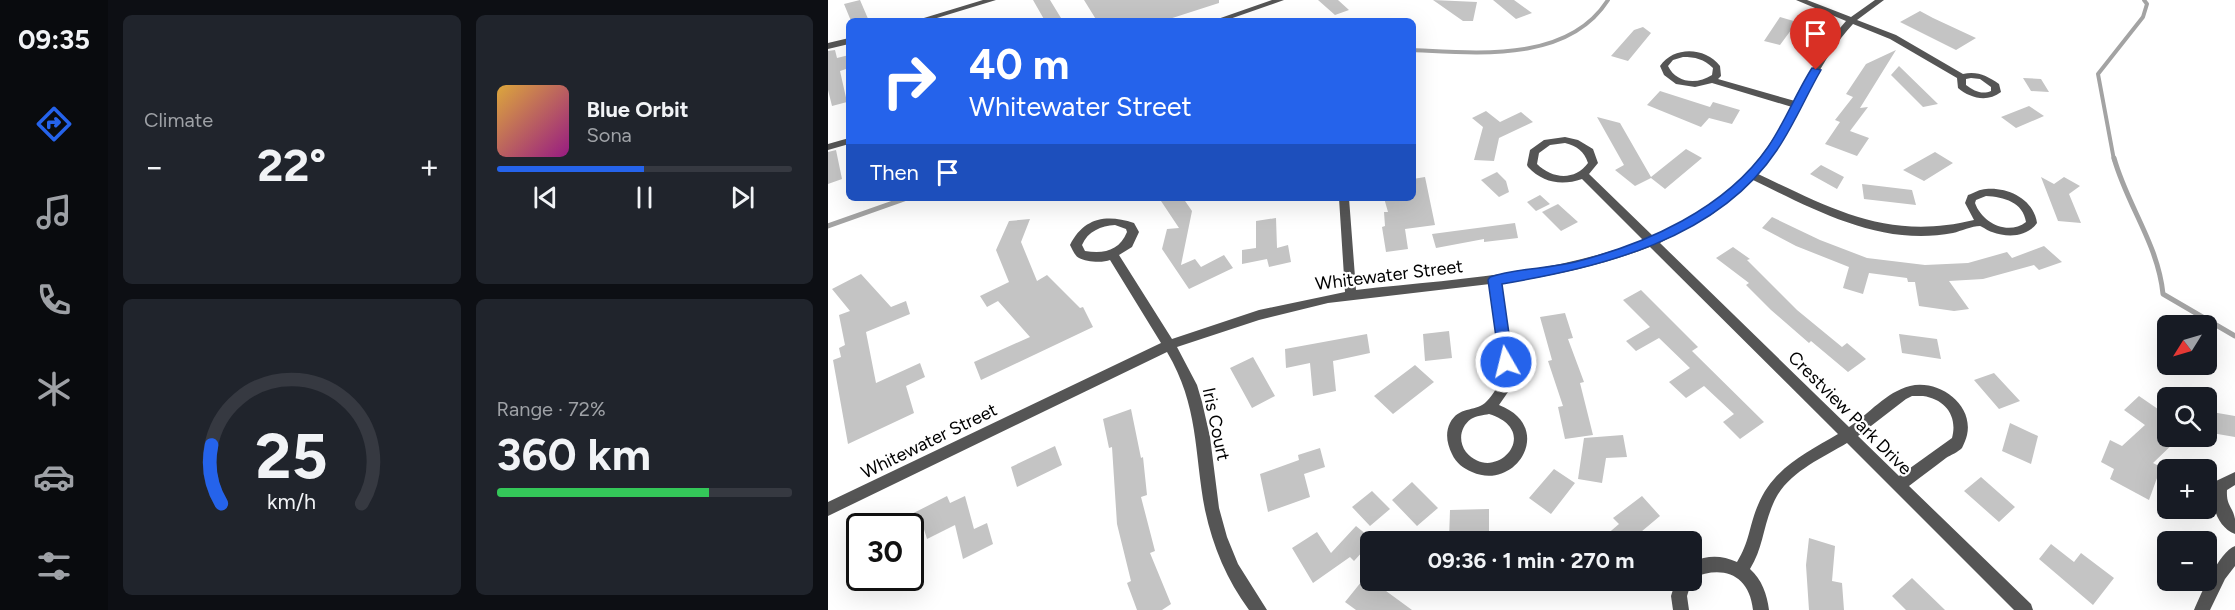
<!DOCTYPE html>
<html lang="en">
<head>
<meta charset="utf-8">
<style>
  :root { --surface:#171b24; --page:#20242c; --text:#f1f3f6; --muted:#9ea1a6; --line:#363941; --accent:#2563eb }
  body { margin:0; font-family:Figtree,sans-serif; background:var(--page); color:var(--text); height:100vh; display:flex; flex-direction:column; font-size:22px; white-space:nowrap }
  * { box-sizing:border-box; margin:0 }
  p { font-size:20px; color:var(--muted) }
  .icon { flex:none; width:33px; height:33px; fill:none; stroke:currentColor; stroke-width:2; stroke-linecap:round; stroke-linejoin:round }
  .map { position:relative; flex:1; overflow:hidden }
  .side { display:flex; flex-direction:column; gap:15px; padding:15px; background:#0d0f14; width:720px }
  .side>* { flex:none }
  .top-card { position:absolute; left:18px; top:18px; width:570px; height:183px; border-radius:9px; box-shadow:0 6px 24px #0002; background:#2563eb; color:#fff; overflow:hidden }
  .needle { width:39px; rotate:233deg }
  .buttons { position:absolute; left:1329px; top:315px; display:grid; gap:12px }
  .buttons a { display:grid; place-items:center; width:60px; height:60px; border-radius:9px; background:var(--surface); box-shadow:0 6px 24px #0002; font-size:30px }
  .speed { position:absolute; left:18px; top:513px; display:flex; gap:12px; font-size:30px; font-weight:700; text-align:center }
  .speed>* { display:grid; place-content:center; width:78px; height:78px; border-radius:50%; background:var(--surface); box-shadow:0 6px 24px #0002; line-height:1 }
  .speed .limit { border:3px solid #111; border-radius:9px; background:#fff; color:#111 }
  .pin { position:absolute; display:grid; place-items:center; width:51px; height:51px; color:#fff; margin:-62px -26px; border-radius:50% 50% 50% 0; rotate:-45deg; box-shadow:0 0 6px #0007 }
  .pin .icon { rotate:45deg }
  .me { position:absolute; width:66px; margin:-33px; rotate:352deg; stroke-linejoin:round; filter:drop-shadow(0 0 4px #0008) }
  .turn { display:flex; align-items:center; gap:21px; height:126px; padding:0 24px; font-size:27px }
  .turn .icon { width:78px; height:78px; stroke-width:2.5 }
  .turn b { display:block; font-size:42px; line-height:51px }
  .then { display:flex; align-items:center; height:57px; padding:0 24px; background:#0003; gap:12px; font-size:22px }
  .big { font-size:45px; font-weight:700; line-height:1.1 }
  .side .tile { flex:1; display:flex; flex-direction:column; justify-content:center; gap:9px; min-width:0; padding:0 21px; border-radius:9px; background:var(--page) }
  .side .dial { align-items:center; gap:0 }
  .dial svg { height:156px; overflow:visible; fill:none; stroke:var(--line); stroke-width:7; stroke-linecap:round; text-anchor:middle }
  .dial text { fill:var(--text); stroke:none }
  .song { display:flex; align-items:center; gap:18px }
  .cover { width:72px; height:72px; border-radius:9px; background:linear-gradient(135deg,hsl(40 70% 55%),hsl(310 70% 35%)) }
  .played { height:6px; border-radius:3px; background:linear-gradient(90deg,var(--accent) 50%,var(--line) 50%) }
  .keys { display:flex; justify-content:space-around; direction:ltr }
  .heat { display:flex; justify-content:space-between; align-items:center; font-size:33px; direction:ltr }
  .charge { height:9px; border-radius:4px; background:linear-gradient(90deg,#34c759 72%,var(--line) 0) }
  .side .tiles { flex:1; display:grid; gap:15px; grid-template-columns:repeat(2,1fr) }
  .trip { position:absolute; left:532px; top:531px; width:342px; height:60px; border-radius:9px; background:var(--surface); box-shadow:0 6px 24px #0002; font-weight:700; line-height:60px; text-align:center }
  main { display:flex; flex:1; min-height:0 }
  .dock { display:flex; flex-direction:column; width:108px; justify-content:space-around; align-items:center; background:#090b0e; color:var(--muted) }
  .dock .icon { width:42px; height:42px }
  .dock .active { color:var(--accent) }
  .dock b { font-size:27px; color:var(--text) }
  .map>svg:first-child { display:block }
</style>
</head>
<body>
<main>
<nav class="dock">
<b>09:35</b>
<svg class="icon active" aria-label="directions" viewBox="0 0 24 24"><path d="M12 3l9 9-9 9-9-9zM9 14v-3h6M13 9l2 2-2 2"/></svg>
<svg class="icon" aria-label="music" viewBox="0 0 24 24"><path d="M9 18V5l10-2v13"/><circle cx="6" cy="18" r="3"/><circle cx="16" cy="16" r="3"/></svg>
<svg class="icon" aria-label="phone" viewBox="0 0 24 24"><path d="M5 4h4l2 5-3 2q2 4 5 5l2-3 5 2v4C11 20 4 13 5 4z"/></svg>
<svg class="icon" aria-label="climate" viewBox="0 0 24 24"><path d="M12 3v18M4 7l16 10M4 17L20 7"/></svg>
<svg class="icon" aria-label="car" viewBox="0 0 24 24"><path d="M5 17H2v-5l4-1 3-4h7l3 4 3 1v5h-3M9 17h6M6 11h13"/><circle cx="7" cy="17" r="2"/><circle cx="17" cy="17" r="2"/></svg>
<svg class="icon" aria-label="filters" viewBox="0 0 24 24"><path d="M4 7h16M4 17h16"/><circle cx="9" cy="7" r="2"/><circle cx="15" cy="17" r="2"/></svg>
</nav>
<section class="side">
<div class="tiles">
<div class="tile"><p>Climate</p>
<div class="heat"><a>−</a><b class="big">22°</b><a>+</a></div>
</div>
<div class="tile">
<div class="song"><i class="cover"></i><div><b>Blue Orbit</b><p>Sona</p></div></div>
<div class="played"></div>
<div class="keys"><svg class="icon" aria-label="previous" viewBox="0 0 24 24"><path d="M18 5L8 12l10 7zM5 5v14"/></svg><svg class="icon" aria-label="pause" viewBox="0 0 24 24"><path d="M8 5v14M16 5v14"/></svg><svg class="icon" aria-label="next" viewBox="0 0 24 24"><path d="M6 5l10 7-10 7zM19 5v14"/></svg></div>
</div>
<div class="tile dial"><svg viewBox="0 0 100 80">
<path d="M14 69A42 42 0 1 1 86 69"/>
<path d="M14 69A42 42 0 0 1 9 39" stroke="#2563eb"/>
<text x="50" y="56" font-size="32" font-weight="700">25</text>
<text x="50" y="72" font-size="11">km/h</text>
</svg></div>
<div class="tile"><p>Range · 72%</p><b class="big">360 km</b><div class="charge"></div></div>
</div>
</section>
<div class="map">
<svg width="1407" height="610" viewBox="0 0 1407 610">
  <rect width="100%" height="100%" fill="#fff"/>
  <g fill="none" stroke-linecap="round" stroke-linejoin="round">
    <path stroke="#a3a3a3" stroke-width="4" d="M585 50C649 53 740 63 780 0
      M1286 160 1270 74 1315 17 1319 4 1316 0"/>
    <path stroke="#a3a3a3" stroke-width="5" d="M1286 158C1299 205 1330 244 1335 294L1407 336
      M0 226 79 198"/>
  </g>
  <path fill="#c4c4c4" d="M32 0 41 21H23L16 4Z
    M205 0H222L233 18 217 21Z
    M256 0H391V3L335 21H269Z
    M490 0H510L521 10 507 15Z
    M605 0 649 2 645 21H635Z
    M665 0H686L704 13 688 19Z
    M1092 11 1105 18 1148 38 1128 50 1072 22Z
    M952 17 969 22 952 45 936 41Z
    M815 27 823 33 800 61 783 56 806 30Z
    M7 50 9 58 21 55V68L12 71 19 102 4 106 0 90V51Z
    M1068 50 1032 108 1040 107 1022 131 1041 138 1029 156 997 144 1012 122 1007 120 1025 97 1018 94 1038 64Z
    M1071 66 1110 104 1095 107 1063 75Z
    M1195 78 1213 79 1221 92 1203 91Z
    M832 91 882 107 885 102 912 110 904 124 881 118 873 127 819 105Z
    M1201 106 1216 116 1188 128 1173 117Z
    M658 111 672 122 693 112 705 122 671 138 666 161 646 160 655 127 644 118Z
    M769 117 792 123 823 177 858 149 874 158 837 189 823 178 807 186 787 170 796 165Z
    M8 150 14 179 0 184V152Z
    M1107 152 1125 163 1096 181 1075 170Z
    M993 165 1016 177 1009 189 982 174Z
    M669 172 678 181 681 192 671 197 653 180Z
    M597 177 607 225 577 229 580 249 558 252 554 227 557 226 556 212H560L556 198H585V179Z
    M1213 177 1226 184 1236 177 1252 186 1241 194 1253 223 1230 221Z
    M1034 184 1084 190 1088 205 1036 199Z
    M712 195 722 204 708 211 699 202Z
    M331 198H355L364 211 353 265 367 259 373 267 396 255 405 268 361 289 334 249 339 229 351 228Z
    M730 204 750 222 733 231 714 212Z
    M944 217 992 240 1039 258 1097 265 1140 263 1179 252 1184 258 1216 246 1234 262 1211 270 1206 265 1155 279 1121 281 1141 309 1126 311 1091 306 1087 282H1080L1079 278 1041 273 1035 294 1015 288 1021 267 968 246 934 228Z
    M448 218 449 248 460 245 463 262 441 267 439 259 414 264V250L428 248V221Z
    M202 219 193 242 209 281 219 275 252 308 255 307 265 327 153 380 146 362 202 337 170 301 159 307 152 296 181 282 168 250 181 221Z
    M687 223 690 238 656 242V239L608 248 604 234Z
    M905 247 922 259 919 260 969 310 1014 347 1019 343 1038 359 1020 372 983 341 981 343 943 310 918 285 921 283 888 258Z
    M33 274 63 307 78 301 82 314 38 332 48 383 92 363 97 377 78 386 86 413 20 444 5 360 13 357 11 348 17 345 11 315 22 311 4 289Z
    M813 290 870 347 864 351 936 422 912 439 895 422 906 414 876 386 858 398 841 382 862 368 831 338 808 351 798 341 822 327 795 300Z
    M737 313 745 338 740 339 756 382 752 383 765 435 737 439 730 407 735 406 720 361 724 360 712 317Z
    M621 331 624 358 597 361 595 334Z
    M539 334 542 353 505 361 508 391 485 396 482 363 458 368 457 349Z
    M1071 334 1109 339 1113 359 1074 353Z
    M425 357 447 396 424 408 402 368Z
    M587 365 606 382 565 414 546 396Z
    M1166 373 1192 401 1171 409 1146 380Z
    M1311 396 1340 416V436H1353L1325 463 1333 467 1321 500 1282 479 1286 469 1273 462 1282 440 1294 446 1317 425 1296 410Z
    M303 409 313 458 315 457 319 495 313 497 327 551 322 553 343 604 334 610H309L299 583 303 581 289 524 284 447 281 448 275 419Z
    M1378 411 1407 416V437L1378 432Z
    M1182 423 1210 436 1203 464 1174 451Z
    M795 435 799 457 778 458 774 483 750 479 756 438Z
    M227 446 234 465 189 487 183 467Z
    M492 448 497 467 476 474 482 497 440 512 432 474 471 460 470 455Z
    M726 469 747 483 723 514 701 498Z
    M1153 477 1187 507 1171 522 1136 491Z
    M584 482 610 508 589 526 564 500Z
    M544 491 562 509 542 526 524 507Z
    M119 496 122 503 137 496 146 529 159 523 165 544 135 559 127 525 99 539 95 526H60Z
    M814 496 832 516 801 542H770L791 524 785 518Z
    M661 509V539L621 540 622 510Z
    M528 526 545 540 526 561 522 557 485 583 464 548 489 532 503 553Z
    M981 538 1007 546 1004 581 1014 583 1016 610H981L978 565Z
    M1223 544 1246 562 1253 553 1286 578 1265 605 1211 559Z
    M538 576 543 580 584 610H528L517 602Z
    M1084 578 1117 610H1078L1064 596Z"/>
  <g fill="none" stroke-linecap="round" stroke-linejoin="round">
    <path fill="#555" fill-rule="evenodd" d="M155 0H168L99 21H86Z
      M444 0H456L396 21H384Z
      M968 0H979L1023 17 1047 0H1056L1029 20 1068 35 1135 74C1150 71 1159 76 1171 84L1173 92C1159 103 1142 98 1130 88L1129 78 1062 39 1025 24C984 68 968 128 930 174 1005 209 1060 241 1146 220L1137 203 1140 195C1146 193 1152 189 1158 189 1181 187 1206 200 1209 223 1199 237 1180 238 1164 232 1160 231 1155 227 1152 226 1144 226 1133 231 1125 233 1115 235 1103 236 1093 236 1033 236 977 205 925 180L886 213 832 243 1021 427C1041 414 1058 392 1082 386 1110 379 1146 404 1139 435 1138 439 1136 444 1134 448 1130 452 1123 455 1118 458 1106 467 1093 477 1081 486L1203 604 1205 610H1186L1019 443C992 459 957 474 945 504 935 527 935 548 922 569 934 580 939 594 941 610H925C921 574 895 565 864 578V562C880 555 893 555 909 562 922 541 921 526 930 505 945 468 978 453 1010 434L822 247C774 265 724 277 673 283L687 382 671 405C728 427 688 492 644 472 635 468 628 463 624 454 619 444 617 433 622 423 631 406 646 412 657 403 663 398 669 387 673 381L662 284 500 303 431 320 349 347 369 385 374 402 382 437 391 508 399 537 410 564 439 610H421C399 580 385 547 377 510 366 452 371 406 339 352L0 516V502L333 343 282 260C275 263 258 262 251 258 247 256 244 249 242 245 256 217 279 214 306 223L311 232 304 247 291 255 344 339 431 310 517 292 511 198H521L528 290C625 279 724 275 815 240L754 179C734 186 715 183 700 167L699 165 702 150 716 140 737 137 750 140 765 149 770 163 761 174 825 236 833 234C848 225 863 218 878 208 917 183 942 147 964 107L884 83 867 87 848 84 836 75 832 66C846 46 877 47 892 66L893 76 890 79 967 101C982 73 996 45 1018 21ZM855 57C867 57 876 59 885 68L884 75C869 85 848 83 840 66L845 60ZM1143 78 1152 79 1163 87V91C1154 95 1146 91 1138 85V79ZM737 143C749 146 756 151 760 163 747 181 724 179 709 164L711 153 722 145ZM1158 196C1176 197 1195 202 1198 222 1180 236 1154 223 1147 203L1148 200ZM287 225 298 229 299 232C291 251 276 254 257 251L254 245C260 231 273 226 287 225ZM1095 396C1117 399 1130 416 1124 438L1071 476 1030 436 1078 399 1084 396ZM661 414C716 431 667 486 638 452 630 441 632 427 643 419 648 416 656 415 661 414Z
      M21 38V44L0 49V43Z
      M21 138V144L0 150V144Z
      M1407 472V485L1399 490C1398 506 1405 507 1407 519 1407 523 1407 529 1407 534 1388 527 1380 499 1388 481Z
      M1407 546V566L1397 579 1382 610H1366C1373 594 1391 552 1407 546Z
      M848 580H864L859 596 861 610H845L843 596Z"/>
  </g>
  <path fill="#2563eb" stroke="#184099" stroke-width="1.5" d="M984 68 993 70C978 96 966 125 949 150 889 240 773 267 674 284L685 362 683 366H672L660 280 662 277C689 268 719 269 747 262 818 244 897 209 940 147 957 122 968 93 984 68Z"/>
  <g text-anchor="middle" stroke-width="4.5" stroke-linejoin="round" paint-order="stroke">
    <g font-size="18" fill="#000" stroke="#fff">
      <text transform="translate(561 275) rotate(-7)" y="6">Whitewater Street</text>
      <text transform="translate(1022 413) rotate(45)" y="6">Crestview Park Drive</text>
      <text transform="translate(388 424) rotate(78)" y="6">Iris Court</text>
      <text transform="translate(101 441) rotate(-26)" y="6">Whitewater Street</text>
    </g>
  </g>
</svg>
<div class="buttons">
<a><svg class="needle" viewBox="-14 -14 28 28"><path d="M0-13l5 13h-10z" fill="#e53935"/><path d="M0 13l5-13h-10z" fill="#9ea1a6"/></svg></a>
<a><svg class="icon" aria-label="search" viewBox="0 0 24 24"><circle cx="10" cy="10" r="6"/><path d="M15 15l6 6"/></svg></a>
<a>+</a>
<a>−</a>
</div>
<div class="speed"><div class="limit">30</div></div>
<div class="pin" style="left:988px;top:70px;background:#d93025"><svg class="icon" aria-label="arrive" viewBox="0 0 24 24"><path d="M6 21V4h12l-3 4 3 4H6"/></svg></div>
<svg class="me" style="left:678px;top:362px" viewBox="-20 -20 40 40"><circle r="17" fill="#2563eb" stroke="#fff" stroke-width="3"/><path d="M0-11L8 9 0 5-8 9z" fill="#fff"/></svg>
<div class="trip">09:36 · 1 min · 270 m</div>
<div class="top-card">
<div class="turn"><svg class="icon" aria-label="right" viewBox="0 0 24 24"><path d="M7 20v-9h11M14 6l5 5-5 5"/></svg><div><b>40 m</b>Whitewater Street</div></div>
<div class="then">Then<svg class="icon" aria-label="arrive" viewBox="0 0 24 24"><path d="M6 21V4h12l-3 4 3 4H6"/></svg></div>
</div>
</div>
</main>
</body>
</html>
